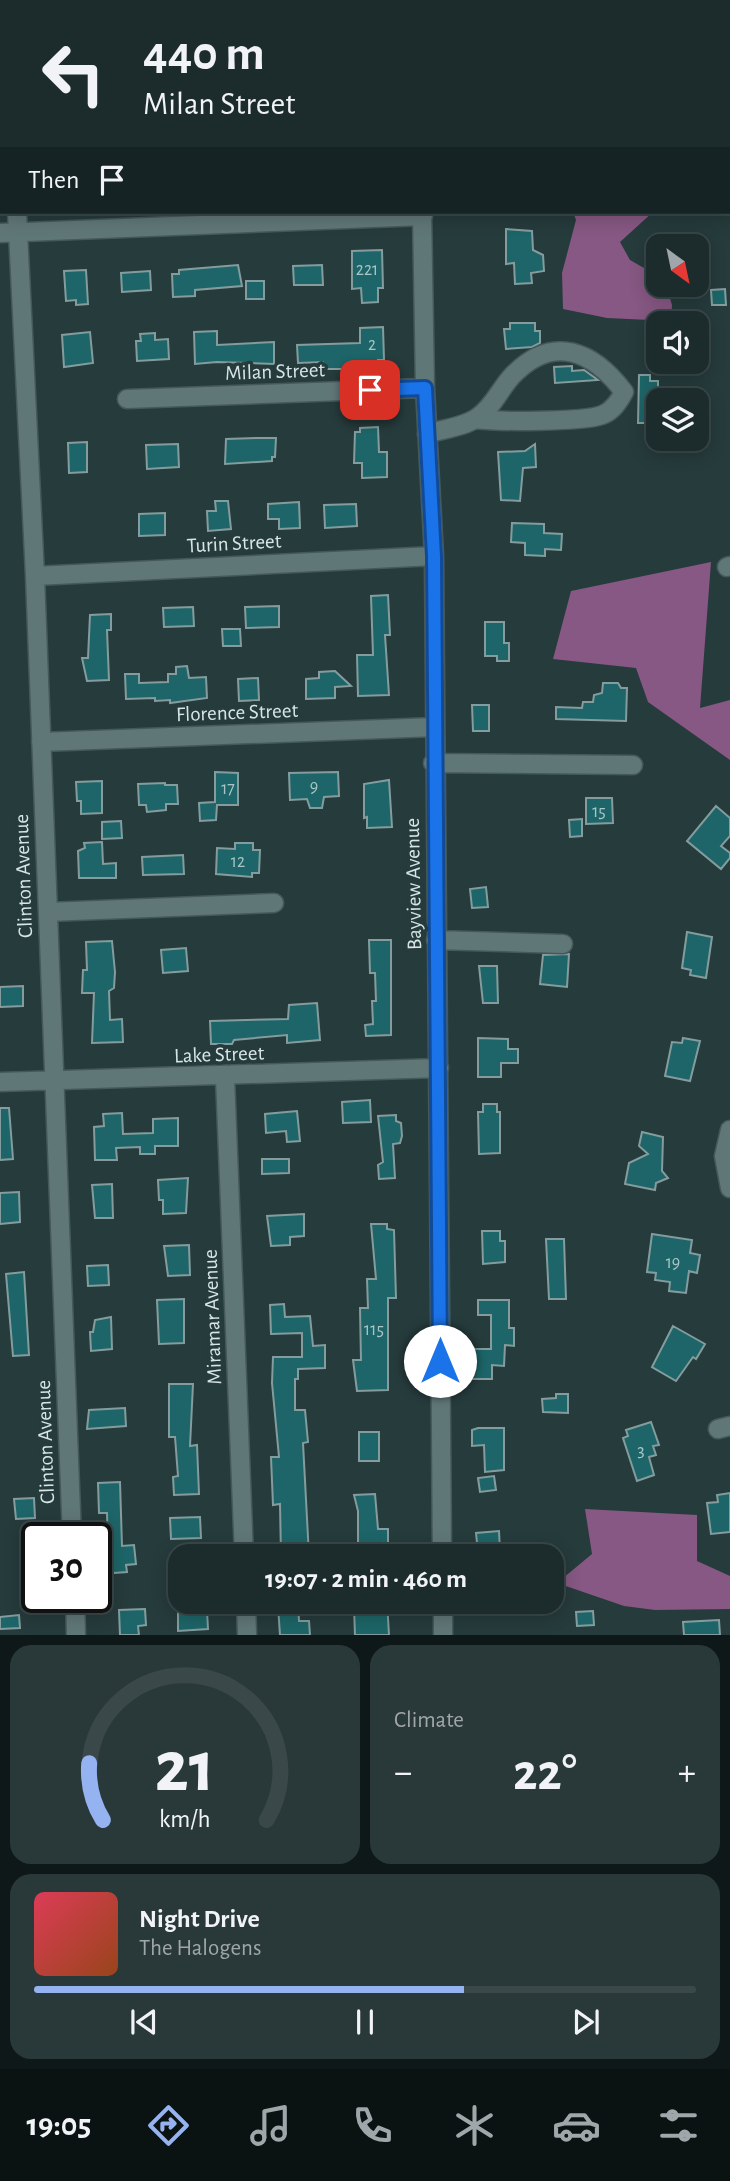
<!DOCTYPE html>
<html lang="en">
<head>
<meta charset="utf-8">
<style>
  :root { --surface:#1c2c2d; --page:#293839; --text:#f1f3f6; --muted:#a0a7aa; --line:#3a4849; --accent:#95b2f1 }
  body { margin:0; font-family:"Alegreya Sans",sans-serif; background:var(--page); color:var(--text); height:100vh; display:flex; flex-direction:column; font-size:26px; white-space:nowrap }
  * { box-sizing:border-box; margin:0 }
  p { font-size:23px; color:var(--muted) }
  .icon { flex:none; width:38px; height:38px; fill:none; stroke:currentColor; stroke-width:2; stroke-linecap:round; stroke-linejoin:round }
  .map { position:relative; height:1635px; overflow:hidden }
  .side { display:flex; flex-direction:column; gap:10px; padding:10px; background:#0f1819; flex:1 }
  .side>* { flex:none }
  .top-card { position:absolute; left:0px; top:0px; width:732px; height:214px; box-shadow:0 4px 18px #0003,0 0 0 2px var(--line); background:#1c2c2d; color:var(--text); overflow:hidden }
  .needle { width:46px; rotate:147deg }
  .controls { position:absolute; left:646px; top:234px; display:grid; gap:14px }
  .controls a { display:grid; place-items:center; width:63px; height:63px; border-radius:14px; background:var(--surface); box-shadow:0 4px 18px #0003,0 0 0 2px var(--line); font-size:35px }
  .speed { position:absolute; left:21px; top:1522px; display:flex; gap:14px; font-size:35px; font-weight:700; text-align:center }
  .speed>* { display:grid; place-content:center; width:91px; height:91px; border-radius:50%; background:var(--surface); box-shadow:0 4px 18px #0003,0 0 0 2px var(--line); line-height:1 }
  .speed .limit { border:4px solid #111; border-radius:10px; background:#fff; color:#111 }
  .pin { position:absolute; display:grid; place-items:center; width:60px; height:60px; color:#fff; margin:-30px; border-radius:14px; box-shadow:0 4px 10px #0006 }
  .me { position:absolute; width:77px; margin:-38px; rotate:0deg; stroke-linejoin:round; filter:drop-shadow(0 0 5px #0008) }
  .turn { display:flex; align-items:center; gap:24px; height:147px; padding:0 28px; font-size:32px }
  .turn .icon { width:91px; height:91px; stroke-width:2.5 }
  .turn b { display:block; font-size:49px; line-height:60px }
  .then { display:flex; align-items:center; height:66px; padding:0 28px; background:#0003; gap:14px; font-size:26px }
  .big { font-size:52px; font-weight:600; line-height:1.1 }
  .side .card { flex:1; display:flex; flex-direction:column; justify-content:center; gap:10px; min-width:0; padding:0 24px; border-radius:21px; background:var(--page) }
  .side .dial { align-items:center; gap:0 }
  .dial svg { height:182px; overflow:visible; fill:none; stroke:var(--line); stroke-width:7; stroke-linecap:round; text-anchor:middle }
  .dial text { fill:var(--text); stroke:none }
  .song { display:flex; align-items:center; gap:21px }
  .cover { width:84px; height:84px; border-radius:10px; background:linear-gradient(135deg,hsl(350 70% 55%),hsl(20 70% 35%)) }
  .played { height:7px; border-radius:4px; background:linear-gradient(90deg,var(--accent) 65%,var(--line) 65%) }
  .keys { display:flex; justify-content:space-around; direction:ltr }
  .heat { display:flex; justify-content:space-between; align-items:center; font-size:38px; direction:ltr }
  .side .tiles { flex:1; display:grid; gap:10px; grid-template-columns:1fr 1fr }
  .card:last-child { grid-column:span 2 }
  .trip { position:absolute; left:168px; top:1544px; width:396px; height:70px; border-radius:21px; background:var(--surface); box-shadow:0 4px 18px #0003,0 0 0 2px var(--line); font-weight:600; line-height:70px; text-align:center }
  .tab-bar { display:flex; height:112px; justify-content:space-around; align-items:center; background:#0b1212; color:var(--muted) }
  .tab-bar .icon { width:49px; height:49px }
  .tab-bar .selected { color:var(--accent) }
  .tab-bar b { font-size:32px; color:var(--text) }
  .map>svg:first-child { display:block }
</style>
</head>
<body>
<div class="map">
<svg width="730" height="1635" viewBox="0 0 730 1635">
  <rect width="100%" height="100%" fill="#263b3c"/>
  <path fill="#865883" d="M573 212H653L620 242 630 260 658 276V285H666L672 305 671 321 607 318 563 309 562 273 576 220Z
    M711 562 700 708 730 700V760L648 702 636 668 553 659 571 591Z
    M585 1509 697 1515V1561L730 1576V1609L655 1610 624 1606 557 1583 592 1554Z"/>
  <path fill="#1d6568" stroke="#849c9d" stroke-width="2" d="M506 229 532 231 533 250 543 255 544 271 531 273 532 283 515 284 514 263 506 264Z
    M382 250 383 288H378V302L362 303 361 288 352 289V251Z
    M238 265 242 286 195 290V296L173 297 172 274H179V270Z
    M322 265 323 285H294L293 266Z
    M86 270 88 304 76 305V300L66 301 64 271Z
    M150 271 151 290 122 292 121 273Z
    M246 281H264V299H246Z
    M725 289 726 305H712L711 290Z
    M510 323H535V331H540V343L532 347 506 349 504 329H510Z
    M383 327 384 360H378V369H323V362L298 363 297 345 360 343V328Z
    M217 331V345L274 342V364L217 362 195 364 194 332Z
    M90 332 93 363 64 367 62 335Z
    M155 333V340L168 339 169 359 137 361 136 341H141L140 334Z
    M572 366V371L584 370 598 380 555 383 554 367Z
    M639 375H650V381H658V423H638Z
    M378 427 379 452H387V477L362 478V463H354L355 432H360V428Z
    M257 438H276L275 457H272V461L225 464 226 439Z
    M87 442V472L69 473 68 443Z
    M178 444 179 467 147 469 146 445Z
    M535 444 536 467 523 468 520 501 501 500 498 452 525 451Z
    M215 501H228L231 529 208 531 207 511H216Z
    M299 502 300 528 279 529V519H268V504Z
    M356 504 357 526 325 528 324 505Z
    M165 513V535L139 536V514Z
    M512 523 544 524V533L562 534 561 550 545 549V556L525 555V543L511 542Z
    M388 595 390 635H385L389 695 358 696 357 655H373L371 596Z
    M279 606V627L246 628 245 607Z
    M193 607 194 626 164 627 163 608Z
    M111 614V630H107L109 680 87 681 82 658H88L90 615Z
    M485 622H504V643H509V661H497V656H485Z
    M222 629H240L241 646H223Z
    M187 666 189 678 206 677 207 698 170 703V700L155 701V698L126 699 125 674H139V683L168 682V674H176V667Z
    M335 671 351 686 335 687V698L306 699V679L319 678V672Z
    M258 678 259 700 239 701 238 679Z
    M603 683H618L621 688H627L626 721 556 719V707L582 708 583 702H593L594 695 602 693Z
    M472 705H489V731H473Z
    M215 772 238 773V805H217L216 820 200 821 199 803 215 802Z
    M338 772 339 796 324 797 322 808H310L307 799 290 800 289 773Z
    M389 780 392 827 367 828V817L364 818V784Z
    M102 781V813L81 814V801H77L76 782Z
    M165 783V785H177L178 804H166V810L147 812 146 805H139L138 784Z
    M586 798H612L613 823 586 824Z
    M716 806 730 818V836L721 846 730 853V858L721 869 687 841Z
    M582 819V836L570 837 569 820Z
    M121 821 122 838 102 839V822Z
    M102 842 103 864 116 863V878H79L78 851 85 848 84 843Z
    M235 843H253V850H260L259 873H252V877L216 874 217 848 235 849Z
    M183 855 184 874 143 875 142 857Z
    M486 887 488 907 472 908 470 889Z
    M687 932 712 937 706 978 690 975 691 970 682 968Z
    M369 940H391V1035L366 1036 365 1025 373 1024 372 1001H376L375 973H370Z
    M112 941 115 972 114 988 109 991 110 1020 122 1019 123 1042 92 1043 94 993H82L83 970H87L86 942Z
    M186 948 188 971 163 973 161 950Z
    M569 954 567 987 540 984 543 955Z
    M479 966H497L498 1003H483Z
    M23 986V1006L0 1007V987Z
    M317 1003 320 1040 287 1043V1035L234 1040 232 1044H211L210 1021 288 1019 289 1005Z
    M478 1038 508 1039V1049H518V1063H501V1077H478Z
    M683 1038 700 1041 690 1081 665 1076 672 1042 682 1043Z
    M370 1100 371 1122 343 1123 342 1102Z
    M483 1104H497V1112H500V1153L479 1154 478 1112H483Z
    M0 1108H9L13 1159 0 1160Z
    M297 1111 300 1141 287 1142 286 1131 266 1133 265 1114Z
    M122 1113 123 1134 153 1133V1119L178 1118V1146H155V1154H140V1147L116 1148 117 1160H95L94 1127 104 1126 103 1114Z
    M396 1115V1121L401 1123 402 1136 400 1143 393 1144 395 1178 379 1179 378 1165 383 1162 378 1116Z
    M642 1132 663 1137 662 1171 668 1178 656 1183 655 1190 625 1184 629 1163 648 1154 639 1146Z
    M262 1159H289V1173L262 1174Z
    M188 1178 186 1213 163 1214V1200H159L158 1180Z
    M112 1184 113 1218H95L92 1185Z
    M19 1192 20 1222 0 1224V1193Z
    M304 1214V1236L290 1237V1245L271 1246 267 1216Z
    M371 1224H387V1229L394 1230 396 1298H388V1390L357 1391 353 1360H361L360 1308H368L367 1279H376Z
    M482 1231H500V1241H505V1262L483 1264Z
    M652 1234 692 1240 690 1253 700 1255 697 1273 689 1271 686 1293 669 1291 670 1282 655 1280 656 1273 647 1272Z
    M546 1239H564L566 1299H549Z
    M189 1245 190 1275 168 1276 164 1246Z
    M108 1265 109 1285 88 1286 87 1266Z
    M24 1272 29 1355 13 1356 6 1274Z
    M184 1299V1343L159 1344 157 1300Z
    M478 1300H509V1328H514V1346L505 1345 504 1366 492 1365V1379H470L475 1349H491V1315H478Z
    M284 1304 285 1317 310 1316 313 1346 325 1345V1368L298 1369V1379H295V1410H305L308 1442 303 1443 309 1556H281L280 1504 273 1505 271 1457H279L272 1383 273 1357H302V1333L271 1334 270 1305Z
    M111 1317 112 1349 91 1351 90 1332H93L95 1320Z
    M673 1326 705 1344 696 1359 693 1357 676 1381 652 1367Z
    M169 1384H193L190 1446 197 1445 199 1494 174 1495 173 1477 178 1476 175 1437H169Z
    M556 1394H568V1413L543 1412 542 1399 556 1398Z
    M125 1408 126 1426 87 1429 89 1410Z
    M651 1422 659 1445 653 1446 656 1455 649 1457 654 1475 637 1481 623 1438 628 1436 626 1430Z
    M478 1428H504V1470L485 1472 484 1445 472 1446V1430Z
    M359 1432H379V1461H359Z
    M494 1476 496 1490 480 1492 478 1478Z
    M120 1482 122 1546 134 1545 136 1564 126 1565 127 1572 114 1573 110 1566 103 1567 102 1548H108L107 1513H99L98 1483Z
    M730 1493V1532L711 1534 707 1503 718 1502 717 1495Z
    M375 1494 378 1529H388V1544L384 1543V1556H358V1511L354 1495Z
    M34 1498 35 1518 16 1519 14 1499Z
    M200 1517 201 1538 171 1539 170 1518Z
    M499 1531 500 1551 478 1553 476 1533Z
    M358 1601H387L389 1635H355L354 1608H358Z
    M298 1604 299 1621H309L310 1635H280L278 1606Z
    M145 1609 146 1625 138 1626 139 1635H120L119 1610Z
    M207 1611 208 1629 178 1631V1612Z
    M593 1611 594 1625 577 1626 576 1612Z
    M19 1615 20 1628 0 1629V1617Z
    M719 1620 720 1635H684L683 1622Z"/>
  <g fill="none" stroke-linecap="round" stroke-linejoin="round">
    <g stroke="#46595a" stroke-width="21">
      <path id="minor" d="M12 0V2
        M400 0V2
        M17 212 35 576 72 1538
        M422 212 425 388 434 556 442 1556
        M0 233 423 216
        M127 399 425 388
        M427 434C442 429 465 427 478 417 493 407 500 389 512 376 553 333 593 351 624 392 619 401 613 411 602 415 583 422 498 422 476 419
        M727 567 730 566
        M35 576 434 556
        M41 742 435 727
        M433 763 633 765
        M48 912 274 903
        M436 940 563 944
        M225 1077 244 1556
        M0 1082 439 1068
        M730 1130 724 1156 730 1188
        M718 1429 730 1426
        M75 1598 76 1635
        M246 1601 247 1635
        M443 1601V1635"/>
    </g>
    <use href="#minor" stroke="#607778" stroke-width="18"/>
  </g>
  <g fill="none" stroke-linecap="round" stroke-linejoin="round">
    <g stroke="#114b97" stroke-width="18">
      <path id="route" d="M370 390 425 388 434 556 440 1361"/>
    </g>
    <use href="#route" stroke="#1a73e8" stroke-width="12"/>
  </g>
  <g text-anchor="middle" stroke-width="7" stroke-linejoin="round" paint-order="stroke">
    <g font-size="18" fill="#a9c5c6">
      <text x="367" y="275">221</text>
      <text x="372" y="350">2</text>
      <text x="314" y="792">9</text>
      <text x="228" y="794">17</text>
      <text x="599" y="817">15</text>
      <text x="238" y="867">12</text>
      <text x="673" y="1268">19</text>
      <text x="374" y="1335">115</text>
      <text x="641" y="1456">3</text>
    </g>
    <g font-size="21" fill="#d8e5e6" stroke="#263b3c">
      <text transform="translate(275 371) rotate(-2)" y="7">Milan Street</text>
      <text transform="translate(234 543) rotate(-3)" y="7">Turin Street</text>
      <text transform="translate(237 712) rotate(-2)" y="7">Florence Street</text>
      <text transform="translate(23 876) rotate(-92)" y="7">Clinton Avenue</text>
      <text transform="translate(413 884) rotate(-91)" y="7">Bayview Avenue</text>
      <text transform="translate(219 1054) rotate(-2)" y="7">Lake Street</text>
      <text transform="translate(212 1317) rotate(-92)" y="7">Miramar Avenue</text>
      <text transform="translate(45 1442) rotate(-92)" y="7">Clinton Avenue</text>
    </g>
  </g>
</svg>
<div class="controls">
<a><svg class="needle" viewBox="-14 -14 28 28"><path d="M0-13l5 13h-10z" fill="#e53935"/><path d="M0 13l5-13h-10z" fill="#a0a7aa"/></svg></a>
<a><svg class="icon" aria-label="sound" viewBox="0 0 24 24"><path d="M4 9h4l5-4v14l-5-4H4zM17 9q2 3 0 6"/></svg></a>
<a><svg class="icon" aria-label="layers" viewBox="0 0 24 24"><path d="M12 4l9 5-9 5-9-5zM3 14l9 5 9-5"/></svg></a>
</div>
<div class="speed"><div class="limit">30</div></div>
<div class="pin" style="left:370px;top:390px;background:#d93025"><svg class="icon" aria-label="arrive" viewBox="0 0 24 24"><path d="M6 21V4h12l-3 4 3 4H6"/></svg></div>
<svg class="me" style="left:440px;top:1361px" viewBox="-20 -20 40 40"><circle r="19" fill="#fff"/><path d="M0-13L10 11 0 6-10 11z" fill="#1a73e8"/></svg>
<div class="trip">19:07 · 2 min · 460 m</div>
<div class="top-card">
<div class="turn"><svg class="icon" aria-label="left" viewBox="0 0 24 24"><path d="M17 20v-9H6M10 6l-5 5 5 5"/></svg><div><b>440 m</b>Milan Street</div></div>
<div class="then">Then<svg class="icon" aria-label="arrive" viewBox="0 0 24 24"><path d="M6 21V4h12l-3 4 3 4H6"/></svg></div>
</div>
</div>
<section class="side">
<div class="tiles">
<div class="card dial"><svg viewBox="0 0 100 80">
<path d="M14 69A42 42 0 1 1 86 69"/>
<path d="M14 69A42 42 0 0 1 8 44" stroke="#95b2f1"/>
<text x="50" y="56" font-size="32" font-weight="700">21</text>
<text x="50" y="72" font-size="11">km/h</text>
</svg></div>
<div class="card"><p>Climate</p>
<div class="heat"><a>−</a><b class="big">22°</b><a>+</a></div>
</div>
<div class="card">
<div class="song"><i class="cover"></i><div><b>Night Drive</b><p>The Halogens</p></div></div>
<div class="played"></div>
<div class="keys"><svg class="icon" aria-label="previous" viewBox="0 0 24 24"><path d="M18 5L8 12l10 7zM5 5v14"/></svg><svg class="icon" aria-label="pause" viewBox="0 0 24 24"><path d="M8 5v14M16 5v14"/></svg><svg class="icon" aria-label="next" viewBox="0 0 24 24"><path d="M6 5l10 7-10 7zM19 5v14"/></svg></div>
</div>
</div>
</section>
<nav class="tab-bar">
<b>19:05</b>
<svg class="icon selected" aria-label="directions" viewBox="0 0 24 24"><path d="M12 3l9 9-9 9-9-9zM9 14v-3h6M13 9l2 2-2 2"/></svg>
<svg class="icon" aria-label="music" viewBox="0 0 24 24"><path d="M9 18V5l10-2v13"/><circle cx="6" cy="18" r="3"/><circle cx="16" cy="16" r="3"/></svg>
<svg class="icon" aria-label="phone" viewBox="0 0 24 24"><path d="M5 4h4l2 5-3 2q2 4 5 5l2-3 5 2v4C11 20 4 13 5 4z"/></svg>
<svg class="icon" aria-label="climate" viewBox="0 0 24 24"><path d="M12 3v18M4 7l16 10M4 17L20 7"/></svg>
<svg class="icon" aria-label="car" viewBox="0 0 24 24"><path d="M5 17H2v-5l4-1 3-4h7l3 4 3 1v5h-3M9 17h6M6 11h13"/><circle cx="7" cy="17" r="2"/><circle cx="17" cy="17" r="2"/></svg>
<svg class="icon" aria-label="filters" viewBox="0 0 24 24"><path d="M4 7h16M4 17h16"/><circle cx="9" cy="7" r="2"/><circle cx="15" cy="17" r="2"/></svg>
</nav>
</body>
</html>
